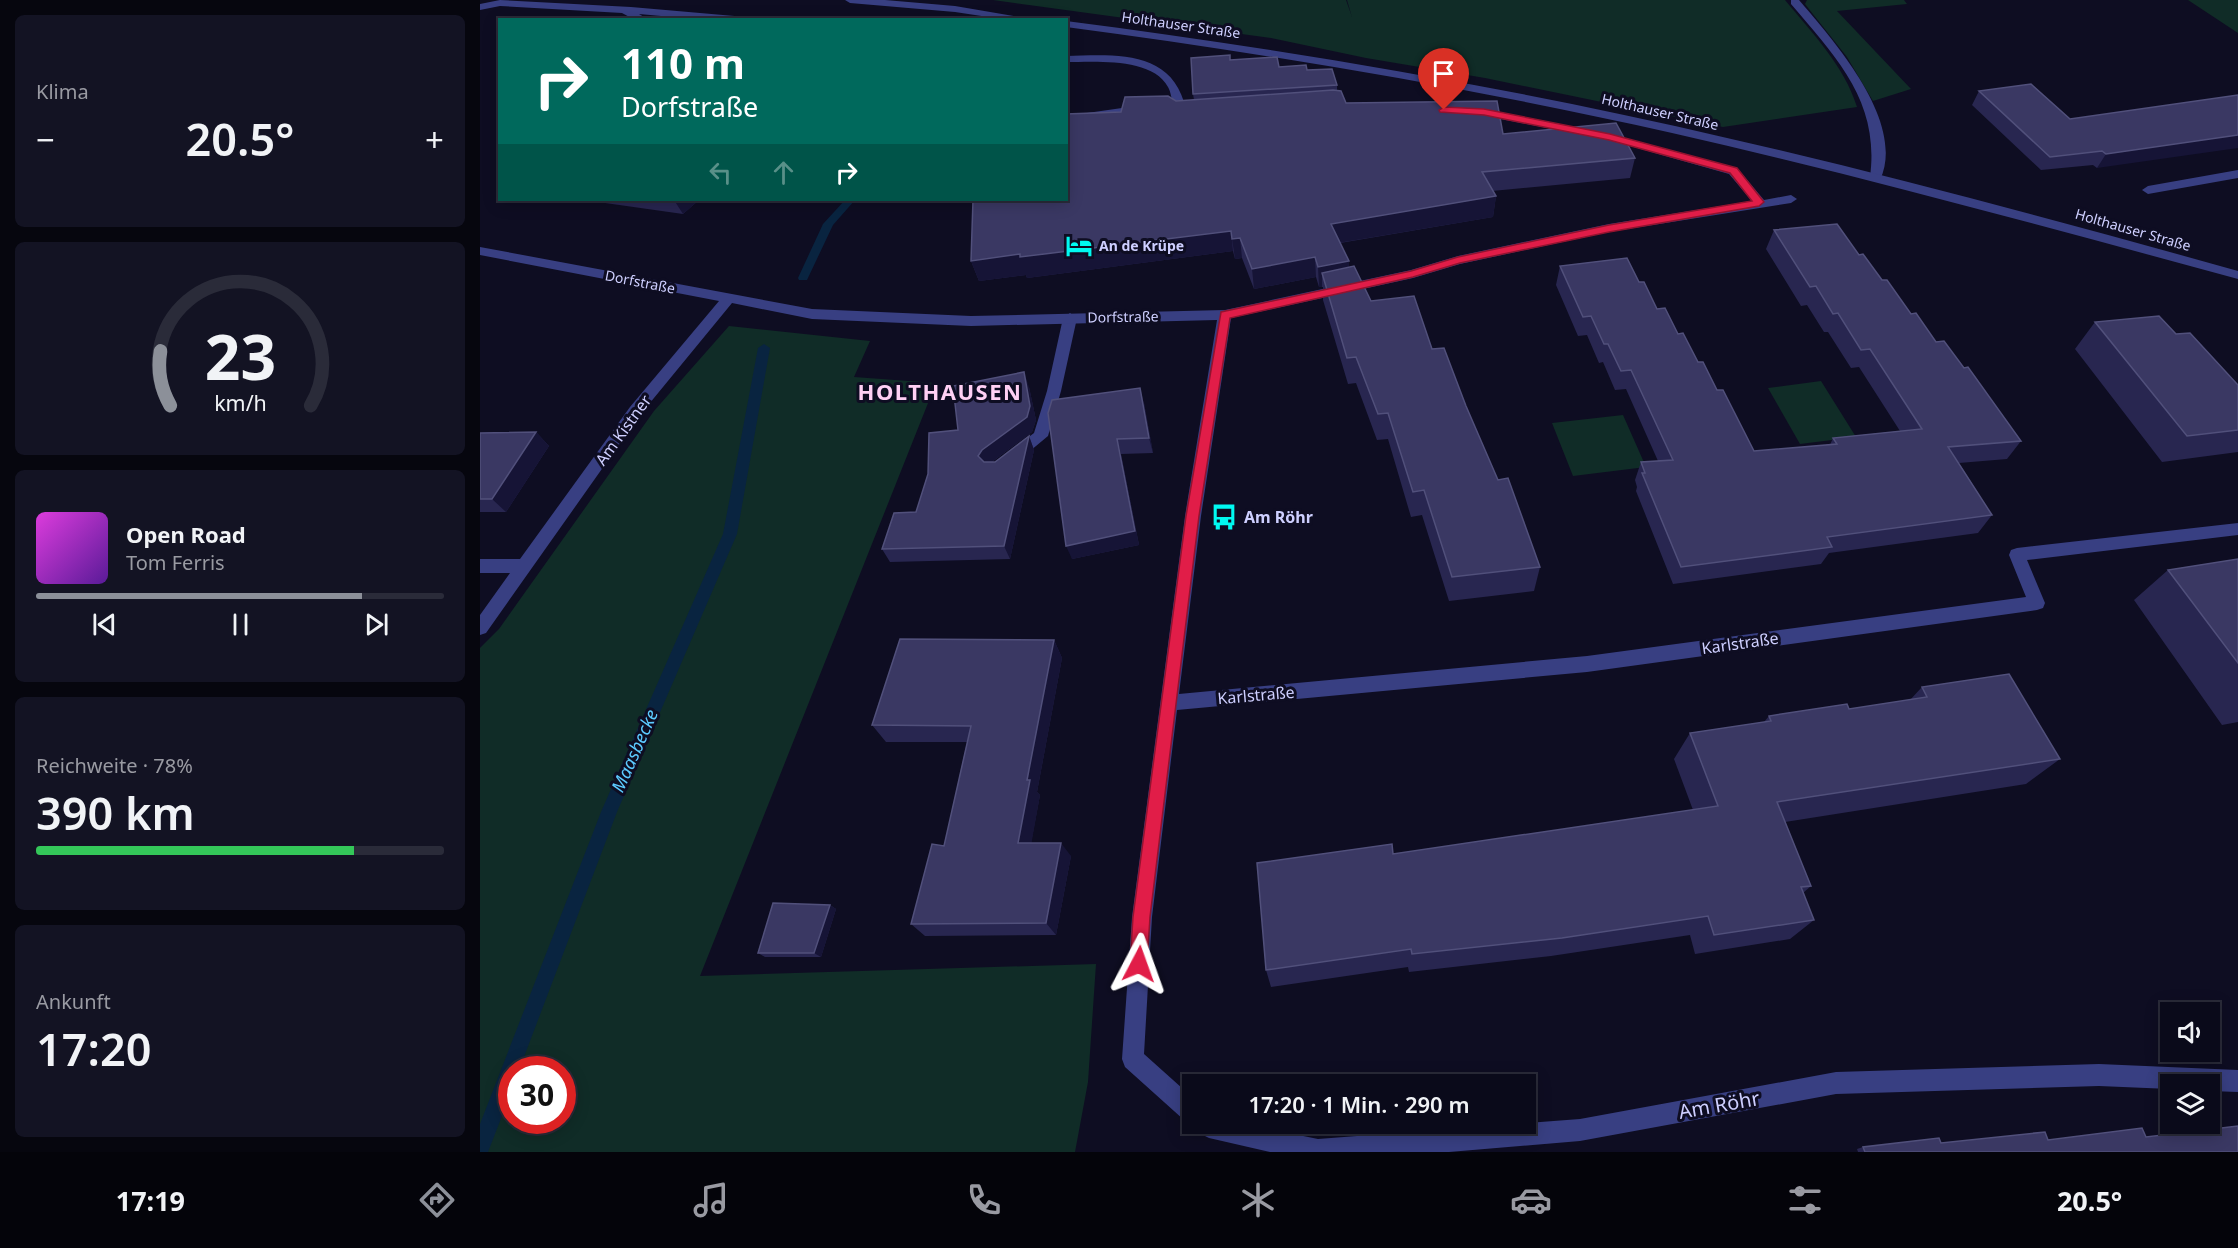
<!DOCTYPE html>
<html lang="de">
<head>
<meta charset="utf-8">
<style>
  :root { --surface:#0a0a1a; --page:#131323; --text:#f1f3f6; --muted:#999aa2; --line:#2a2b39; --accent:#8c9099 }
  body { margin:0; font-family:"Noto Sans",sans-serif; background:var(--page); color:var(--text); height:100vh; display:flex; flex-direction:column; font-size:22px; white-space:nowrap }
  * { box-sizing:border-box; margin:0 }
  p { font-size:20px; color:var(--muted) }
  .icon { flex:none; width:33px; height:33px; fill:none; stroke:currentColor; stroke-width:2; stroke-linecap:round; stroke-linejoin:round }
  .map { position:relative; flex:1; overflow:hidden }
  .side { display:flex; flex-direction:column; gap:15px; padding:15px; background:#06060e; width:480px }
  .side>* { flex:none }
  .hud { position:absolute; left:18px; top:18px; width:570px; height:183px; border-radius:0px; box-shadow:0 3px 15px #0003,0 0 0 2px var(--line); background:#00695c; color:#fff; overflow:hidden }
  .fabs { position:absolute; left:1680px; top:1002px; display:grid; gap:12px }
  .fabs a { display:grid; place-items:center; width:60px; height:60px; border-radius:0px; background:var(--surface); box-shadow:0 3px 15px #0003,0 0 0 2px var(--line); font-size:30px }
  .speed { position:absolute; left:18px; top:1056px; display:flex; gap:12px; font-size:30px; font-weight:700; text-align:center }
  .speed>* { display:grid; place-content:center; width:78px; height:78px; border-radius:50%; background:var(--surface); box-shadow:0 3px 15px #0003,0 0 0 2px var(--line); line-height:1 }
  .speed .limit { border:9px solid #d22; background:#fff; color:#111 }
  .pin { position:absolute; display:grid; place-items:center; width:51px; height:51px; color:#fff; margin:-62px -26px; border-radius:50% 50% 50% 0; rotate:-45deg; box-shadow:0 0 6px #0007 }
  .pin .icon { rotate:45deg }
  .me { position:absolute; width:66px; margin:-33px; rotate:4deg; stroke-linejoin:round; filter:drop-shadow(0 0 4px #0008) }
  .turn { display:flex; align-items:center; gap:21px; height:126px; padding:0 24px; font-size:27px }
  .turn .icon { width:78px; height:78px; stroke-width:2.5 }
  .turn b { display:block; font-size:42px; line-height:51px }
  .lanes { display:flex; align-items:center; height:57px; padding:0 24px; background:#0003; justify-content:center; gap:30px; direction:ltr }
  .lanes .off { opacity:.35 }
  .big { font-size:45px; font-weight:600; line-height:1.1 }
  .side .tile { flex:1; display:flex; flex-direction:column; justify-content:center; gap:9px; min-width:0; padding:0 21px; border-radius:9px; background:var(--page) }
  .side .dial { align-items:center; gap:0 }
  .dial svg { height:156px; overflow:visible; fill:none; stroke:var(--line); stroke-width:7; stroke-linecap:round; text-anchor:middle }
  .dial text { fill:var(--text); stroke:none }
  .song { display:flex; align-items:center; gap:18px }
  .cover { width:72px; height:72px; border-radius:9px; background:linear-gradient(135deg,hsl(300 70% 55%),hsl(270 70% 35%)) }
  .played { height:6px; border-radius:3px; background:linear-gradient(90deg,var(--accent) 80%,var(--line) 80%) }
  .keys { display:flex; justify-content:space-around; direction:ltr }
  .heat { display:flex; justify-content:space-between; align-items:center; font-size:33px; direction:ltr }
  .charge { height:9px; border-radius:4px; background:linear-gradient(90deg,#34c759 78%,var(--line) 0) }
  .trip { position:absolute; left:702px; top:1074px; width:354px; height:60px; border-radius:0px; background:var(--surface); box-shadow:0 3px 15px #0003,0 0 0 2px var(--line); font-weight:600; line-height:60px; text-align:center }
  .dock { display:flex; height:96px; justify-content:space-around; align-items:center; background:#04040a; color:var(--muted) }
  .dock .icon { width:42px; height:42px }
  .dock .active { color:var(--accent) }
  .dock b { font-size:27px; color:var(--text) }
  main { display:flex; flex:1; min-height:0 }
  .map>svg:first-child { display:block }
</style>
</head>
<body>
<main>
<section class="side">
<div class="tile"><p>Klima</p>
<div class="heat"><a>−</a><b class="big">20.5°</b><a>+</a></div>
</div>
<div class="tile dial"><svg viewBox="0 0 100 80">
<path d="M14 69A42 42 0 1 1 86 69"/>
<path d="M14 69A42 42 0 0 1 9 41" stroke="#8c9099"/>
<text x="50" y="56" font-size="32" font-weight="700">23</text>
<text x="50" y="72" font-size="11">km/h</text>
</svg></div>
<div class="tile">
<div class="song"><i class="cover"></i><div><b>Open Road</b><p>Tom Ferris</p></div></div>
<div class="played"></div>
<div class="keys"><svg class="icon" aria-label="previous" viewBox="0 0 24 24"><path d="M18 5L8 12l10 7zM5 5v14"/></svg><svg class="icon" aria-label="pause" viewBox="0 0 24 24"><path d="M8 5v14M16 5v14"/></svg><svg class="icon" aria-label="next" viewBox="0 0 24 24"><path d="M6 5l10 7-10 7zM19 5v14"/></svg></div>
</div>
<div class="tile"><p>Reichweite · 78%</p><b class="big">390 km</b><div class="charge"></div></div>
<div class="tile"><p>Ankunft</p><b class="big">17:20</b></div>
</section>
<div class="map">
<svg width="1758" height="1152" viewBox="0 0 1758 1152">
  <rect width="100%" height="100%" fill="#0e0d22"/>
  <path fill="#102c27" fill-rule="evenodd" d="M513 0H866L872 17 867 0H1305C1332 33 1364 65 1377 107L1243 127 1005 78 886 58 791 38Z
    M1327 0H1424L1427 4 1357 11 1431 89 1393 101 1367 57 1325 4Z
    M1708 0H1758V33Z
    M249 326 390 341 374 377 456 383 220 976 616 964 608 1082 595 1152H0V648L19 629 174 411ZM32 1070H82V1120H32Z
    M1341 381 1376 437 1320 444 1288 388Z
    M1143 415 1166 467 1093 476 1072 423Z"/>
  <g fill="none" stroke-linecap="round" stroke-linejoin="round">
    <path fill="#092440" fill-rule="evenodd" d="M365 200H375L353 225 327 280H319L318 278 343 224Z
      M284 344 290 348 257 534 137 812 39 1070H32V1090L8 1152H0V1124L121 812 243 534 278 348Z"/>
    <path fill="#383f82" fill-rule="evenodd" d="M20 0 151 7 266 17 271 20H225L159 14 169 20H155L142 13 20 6 0 10V4Z
      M1311 0H1319C1353 40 1427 122 1400 180H1392L1390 177C1400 102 1357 58 1311 4Z
      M586 56C632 55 688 49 704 102L702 104H694C691 99 691 92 688 87 672 57 615 62 586 62Z
      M590 313 597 318 581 391 568 436 538 461H528L525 457 528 453 554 433 567 391 583 318Z"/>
    <path fill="#383f82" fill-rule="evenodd" d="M663 105 667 106V110L586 122V116Z
      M999 109 1130 134 1257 168 1284 200 1311 195 1317 199 1311 203 1129 232 980 264 933 278 751 318 721 516 699 694 1107 656 1546 597 1529 555 1531 550 1537 548 1758 523V535L1547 560 1565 603 1563 608 1557 610 1107 672 697 710 672 917 664 1054 712 1097V1123L704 1120 645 1067 642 1059 652 917 705 516 737 320 491 326 332 319 252 303 160 415 6 633 0 635V615L30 573H0V559H40L150 407 239 301 0 255V247L332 309 491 316 745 310 931 270 978 256 1129 224 1272 201 1249 174 1129 140 995 114 993 112Z
      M1758 170V178L1668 194 1662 190 1668 186Z
      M1619 1064 1758 1070V1092L1730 1091V1084H1690V1089L1619 1086 1356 1094 1100 1141 969 1152H790L729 1138 717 1132 714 1124H765L838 1139 1100 1119 1356 1072Z"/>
    <path fill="#383f82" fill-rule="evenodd" d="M365 0H405L475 6 558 20H528L475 12 370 3Z
      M586 21C756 43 924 70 1092 104 1316 150 1537 209 1758 271V279C1570 228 1382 176 1192 133 992 88 790 54 586 27Z"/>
  </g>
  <path fill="#282650" d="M750 60 827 70 857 85V90L866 103 1023 134 1155 158 1150 178 1012 191 1016 196 1013 217 860 243 869 261V268L891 301 952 349 986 406 1018 480 1060 567 1054 591 969 601 942 515 931 517 908 439 897 440 876 383 868 384 843 300V287H839L836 277 774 289 762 258 755 259 753 251 547 278 546 275 499 281 491 261 641 112 696 101 714 100 713 94Z
    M1499 91 1590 119 1758 95 1617 168 1613 165 1561 170 1492 105Z
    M110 200H219L203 214 111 201Z
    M1294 230 1379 255 1456 342 1484 368 1541 441 1527 459 1479 463 1512 515 1498 533 1349 553 1341 564 1193 584 1156 491 1157 487 1155 480 1161 462 1178 461 1146 389 1135 390 1123 362 1119 363 1107 335 1098 336 1076 285 1080 266 1159 282 1177 309 1198 334 1237 390 1274 451 1350 445 1353 438 1420 431 1379 367 1371 368 1348 332H1344L1327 305 1321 306 1286 249Z
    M1615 322 1696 334 1758 385V452L1682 462 1595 349Z
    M549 387 556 420 552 432 512 462H515L549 436 554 450 530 559 410 562 402 549Z
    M664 403 673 453 641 454 659 545 592 559 568 413Z
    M56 432 69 446 26 512H0V433Z
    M1758 559V722L1742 725 1654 600 1688 570Z
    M574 640 582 658 557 792 560 795 551 843 591 856 576 935 445 936 431 924 464 846 487 742H406L392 725Z
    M1442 687 1580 759 1546 784 1305 822 1331 886 1323 893 1334 920 1310 939 1215 954 1210 935 1071 956 929 972 928 967 791 987 786 970 913 854 1213 810 1194 759 1210 733 1284 722 1289 716 1369 709 1430 700Z
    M350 905 356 909 341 957H285L278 953Z
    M1666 1137 1758 1152H1378L1377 1149 1383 1147 1461 1143Z"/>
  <path fill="#161436" d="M1758 135V148L1617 168 1626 154Z
    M1016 196 1013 217 852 244 851 224Z
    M194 200H219L203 214Z
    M751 231 753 251 547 278 546 275 499 281 491 261 540 254Z
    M760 238 762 258 755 259 752 239Z
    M835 257 836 277 774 289 772 269Z
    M869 261V281L842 273V287H839L838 267Z
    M544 372 549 387 556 420 552 432 509 464 505 470 498 456Z
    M660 388 664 403 673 453 669 438Z
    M56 432 69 446 26 512 12 499Z
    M549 436 554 450 530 559 524 546Z
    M637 439 641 454 659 545 592 559 586 546Z
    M574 640 582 658 557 792 560 795 549 857 538 843 547 780Z
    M581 843 591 856 576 935 566 923Z
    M350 905 356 909 341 957 334 953Z"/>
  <path fill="#3a3863" stroke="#51507b" stroke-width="1.5" d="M750 55V60L797 57 799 67 826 65 827 70 852 69 857 85 713 94 711 58Z
    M1551 84 1590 119 1758 95V135L1626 154 1622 151 1570 157 1499 91Z
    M853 90 861 91 866 103 1017 101 1023 134 1136 123 1155 158 1002 172 1016 196 851 224 869 261 838 267 835 257 772 269 760 238 752 239 751 231 540 257V254L491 261 493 200H586V114L641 112 645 97 688 96 696 101Z
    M1357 224 1379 255 1383 254 1402 280H1407L1431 314 1436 313 1456 342 1464 341 1484 368 1488 367 1541 441 1468 447 1512 515 1347 537 1352 547 1201 567 1162 473H1165L1161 462 1193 460 1151 370 1141 371 1128 344H1124L1111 316 1103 317 1080 266 1147 258 1159 282H1164L1177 309 1185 308 1198 334 1203 333 1218 362H1223L1237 390H1243L1274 451 1357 444 1353 438 1442 429 1390 349 1381 350 1358 313 1353 314 1336 286 1330 287 1294 230Z
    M874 266 891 301 934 296 952 349 964 348 986 406 1018 480 1028 478 1060 567 972 577 944 490 933 492 908 413 898 414 876 357 867 358 842 273Z
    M1679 316 1696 334 1710 333 1758 385V430L1707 436 1615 322Z
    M544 372 550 406 547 417 502 450 498 456 504 462H515L549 436 524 546 402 549 414 513 436 512 448 474 449 433 478 430 473 386Z
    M660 388 669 438 637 439 655 531 586 546 568 413 572 400Z
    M56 432 12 499H0V433Z
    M1758 559V663L1688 570Z
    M420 639 574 640 547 780H550L538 843H581L566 923 431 924 452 844 464 846 491 726 392 725Z
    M1529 674 1580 759 1297 802 1331 886 1321 887 1334 920 1234 935 1228 916 1082 938 932 954 931 949 786 970 777 863 912 844 913 854 1238 806 1210 733 1291 721 1289 716 1367 704 1369 709 1447 697 1442 687Z
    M293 903 350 905 334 953H278Z
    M1758 1126V1152H1385L1383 1147 1459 1138 1461 1143 1565 1132 1568 1140 1662 1128 1666 1137Z"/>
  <path fill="#e11d48" stroke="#92132f" stroke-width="1.5" d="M964 107 1004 109 1130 134 1257 168 1284 202 1279 206 1129 232 980 263 933 277 750 318 719 516 670 917 667 964 665 970 659 973 653 970 650 964 653 917 706 516 741 312 931 271 978 257 1129 225 1272 201 1250 173 1129 140 1004 115 960 112 959 110Z"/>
  <defs>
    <g id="hotel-bare" transform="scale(2.07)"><path d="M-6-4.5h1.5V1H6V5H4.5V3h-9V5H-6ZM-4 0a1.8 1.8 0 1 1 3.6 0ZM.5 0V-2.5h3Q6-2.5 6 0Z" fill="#00f9f1" stroke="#0e0d22" stroke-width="2.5" paint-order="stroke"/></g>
    <g id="bus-bare" transform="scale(2.07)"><path d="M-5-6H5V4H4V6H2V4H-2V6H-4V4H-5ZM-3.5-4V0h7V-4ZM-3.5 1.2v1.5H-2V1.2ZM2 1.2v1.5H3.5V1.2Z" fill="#00f9f1" stroke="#0e0d22" stroke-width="2.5" paint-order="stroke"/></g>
  </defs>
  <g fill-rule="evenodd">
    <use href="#hotel-bare" x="599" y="246"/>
    <use href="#bus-bare" x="744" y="517"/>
  </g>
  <g text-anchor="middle" stroke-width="6" stroke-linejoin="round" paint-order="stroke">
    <g font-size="14" fill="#cecfff" stroke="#0e0d22">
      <text transform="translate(701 25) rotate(8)" y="5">Holthauser Straße</text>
      <text transform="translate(1180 112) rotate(13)" y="5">Holthauser Straße</text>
      <text transform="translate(1653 230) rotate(16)" y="5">Holthauser Straße</text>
      <text transform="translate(160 282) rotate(11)" y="5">Dorfstraße</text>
      <text transform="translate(643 317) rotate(-1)" y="5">Dorfstraße</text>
    </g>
    <g font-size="14" font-weight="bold" fill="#cecfff" stroke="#0e0d22" text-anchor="start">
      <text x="619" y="251">An de Krüpe</text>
    </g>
    <g font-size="16" fill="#cecfff" stroke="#0e0d22">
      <text transform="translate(143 430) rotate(-54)" y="6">Am Kistner</text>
      <text transform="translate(1260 643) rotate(-8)" y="6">Karlstraße</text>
      <text transform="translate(776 695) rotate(-5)" y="6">Karlstraße</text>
    </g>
    <g font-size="16" font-weight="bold" fill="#cecfff" stroke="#0e0d22" text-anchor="start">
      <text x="764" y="523">Am Röhr</text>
    </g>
    <g font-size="18" font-style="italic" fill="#5ccaff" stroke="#0e0d22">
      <text transform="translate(155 751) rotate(-66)" y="6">Maasbecke</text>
    </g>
    <g font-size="20" fill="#cecfff" stroke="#0e0d22">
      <text transform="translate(1239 1105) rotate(-10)" y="7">Am Röhr</text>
    </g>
    <g font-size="22" font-weight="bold" letter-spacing="1.5" fill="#ffd0f4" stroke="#0e0d22">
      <text x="460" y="400">HOLTHAUSEN</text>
    </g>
  </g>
</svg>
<div class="fabs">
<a><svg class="icon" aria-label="sound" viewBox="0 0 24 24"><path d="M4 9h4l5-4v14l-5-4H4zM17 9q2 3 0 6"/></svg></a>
<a><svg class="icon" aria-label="layers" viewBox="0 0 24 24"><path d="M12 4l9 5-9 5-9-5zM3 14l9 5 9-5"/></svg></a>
</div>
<div class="speed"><div class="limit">30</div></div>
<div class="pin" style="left:964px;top:110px;background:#d93025"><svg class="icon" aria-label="arrive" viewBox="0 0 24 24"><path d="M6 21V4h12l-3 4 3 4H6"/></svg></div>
<svg class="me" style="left:659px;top:964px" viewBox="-20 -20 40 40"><path d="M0-17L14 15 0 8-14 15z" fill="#e11d48" stroke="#fff" stroke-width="4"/></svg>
<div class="trip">17:20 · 1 Min. · 290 m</div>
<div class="hud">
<div class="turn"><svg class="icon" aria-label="right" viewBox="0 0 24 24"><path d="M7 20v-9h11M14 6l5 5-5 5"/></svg><div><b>110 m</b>Dorfstraße</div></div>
<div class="lanes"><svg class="icon off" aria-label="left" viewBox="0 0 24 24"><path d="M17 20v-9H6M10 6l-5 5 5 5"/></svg><svg class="icon off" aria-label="ahead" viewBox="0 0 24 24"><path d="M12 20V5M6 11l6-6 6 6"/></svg><svg class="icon" aria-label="right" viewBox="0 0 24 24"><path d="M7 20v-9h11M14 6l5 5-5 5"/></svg></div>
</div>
</div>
</main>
<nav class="dock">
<b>17:19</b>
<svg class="icon active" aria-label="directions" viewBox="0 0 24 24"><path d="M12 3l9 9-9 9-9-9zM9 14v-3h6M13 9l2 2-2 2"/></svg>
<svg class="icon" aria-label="music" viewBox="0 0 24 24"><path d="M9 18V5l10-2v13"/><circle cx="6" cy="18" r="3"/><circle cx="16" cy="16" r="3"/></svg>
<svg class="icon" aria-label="phone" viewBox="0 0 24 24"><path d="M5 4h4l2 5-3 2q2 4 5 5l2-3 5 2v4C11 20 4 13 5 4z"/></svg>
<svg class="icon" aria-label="climate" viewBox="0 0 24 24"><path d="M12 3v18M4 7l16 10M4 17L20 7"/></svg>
<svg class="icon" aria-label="car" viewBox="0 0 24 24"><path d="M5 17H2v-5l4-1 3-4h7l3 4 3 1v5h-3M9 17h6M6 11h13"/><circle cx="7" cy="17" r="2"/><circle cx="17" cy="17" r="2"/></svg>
<svg class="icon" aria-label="filters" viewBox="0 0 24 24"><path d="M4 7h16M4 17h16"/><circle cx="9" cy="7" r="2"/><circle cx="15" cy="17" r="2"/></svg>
<b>20.5°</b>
</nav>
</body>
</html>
